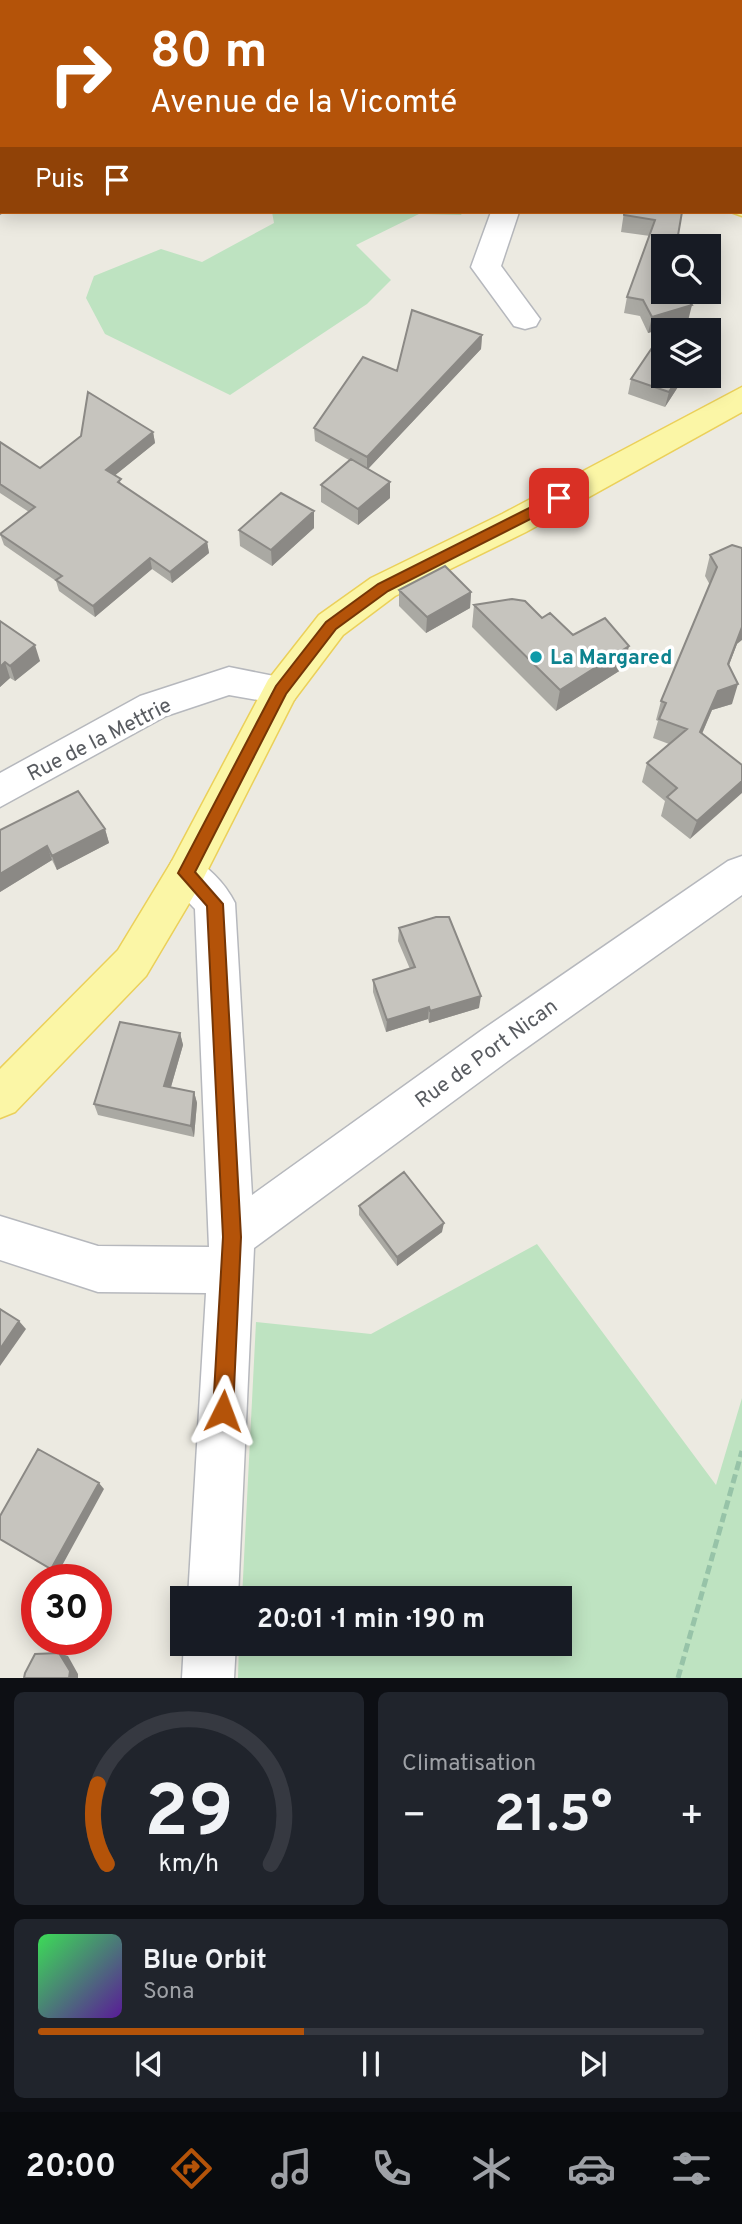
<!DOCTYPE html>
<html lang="fr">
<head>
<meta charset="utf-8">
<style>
  :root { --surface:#171b24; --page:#20242c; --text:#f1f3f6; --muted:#9ea1a6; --line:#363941; --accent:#b45309 }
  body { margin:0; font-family:Overpass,sans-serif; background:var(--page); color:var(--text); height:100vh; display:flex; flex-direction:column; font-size:26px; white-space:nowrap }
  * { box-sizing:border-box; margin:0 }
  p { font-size:23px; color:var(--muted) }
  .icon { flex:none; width:38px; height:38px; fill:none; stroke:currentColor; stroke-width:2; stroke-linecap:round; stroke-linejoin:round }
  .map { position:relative; height:1678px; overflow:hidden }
  .sheet { display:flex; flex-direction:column; gap:14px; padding:14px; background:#0d0f14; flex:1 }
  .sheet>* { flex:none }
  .hud { position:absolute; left:0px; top:0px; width:742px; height:214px; box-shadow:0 4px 18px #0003; background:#b45309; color:#fff; overflow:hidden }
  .fabs { position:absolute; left:651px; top:234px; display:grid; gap:14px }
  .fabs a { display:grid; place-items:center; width:70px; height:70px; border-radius:0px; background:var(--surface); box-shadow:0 4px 18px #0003; font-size:35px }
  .speed { position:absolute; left:21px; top:1564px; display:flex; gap:14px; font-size:35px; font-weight:700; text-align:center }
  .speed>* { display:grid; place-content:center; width:91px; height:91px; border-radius:50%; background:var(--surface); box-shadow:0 4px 18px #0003; line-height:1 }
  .speed .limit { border:10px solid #d22; background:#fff; color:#111 }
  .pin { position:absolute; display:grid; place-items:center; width:60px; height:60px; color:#fff; margin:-30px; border-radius:14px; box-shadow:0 4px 10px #0006 }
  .me { position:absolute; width:77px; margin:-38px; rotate:3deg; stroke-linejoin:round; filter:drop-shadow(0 0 5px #0008) }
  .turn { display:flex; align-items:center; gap:24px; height:147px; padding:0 35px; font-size:32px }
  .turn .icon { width:91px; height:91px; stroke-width:2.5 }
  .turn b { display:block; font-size:49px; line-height:60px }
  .then { display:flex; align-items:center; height:66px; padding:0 35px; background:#0003; gap:14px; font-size:26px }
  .big { font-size:52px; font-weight:700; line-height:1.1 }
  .sheet .tile { flex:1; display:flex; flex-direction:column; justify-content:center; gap:10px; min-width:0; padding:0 24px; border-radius:10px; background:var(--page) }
  .sheet .dial { align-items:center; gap:0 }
  .dial svg { height:182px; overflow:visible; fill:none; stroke:var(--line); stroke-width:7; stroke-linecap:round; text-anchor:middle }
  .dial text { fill:var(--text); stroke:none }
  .song { display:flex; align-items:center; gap:21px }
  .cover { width:84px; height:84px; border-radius:10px; background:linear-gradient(135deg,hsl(130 70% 55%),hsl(270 70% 35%)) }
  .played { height:7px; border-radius:4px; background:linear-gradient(90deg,var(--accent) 40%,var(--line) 40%) }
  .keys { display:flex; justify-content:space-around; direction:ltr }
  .heat { display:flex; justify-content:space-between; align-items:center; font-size:38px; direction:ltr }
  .sheet .tiles { flex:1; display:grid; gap:14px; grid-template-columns:1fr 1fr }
  .tile:last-child { grid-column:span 2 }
  .trip { position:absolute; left:170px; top:1586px; width:402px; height:70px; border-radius:0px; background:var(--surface); box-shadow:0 4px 18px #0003; font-weight:700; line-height:70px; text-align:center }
  .tab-bar { display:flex; height:112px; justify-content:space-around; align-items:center; background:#090b0e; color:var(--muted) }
  .tab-bar .icon { width:49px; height:49px }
  .tab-bar .current { color:var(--accent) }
  .tab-bar b { font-size:32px; color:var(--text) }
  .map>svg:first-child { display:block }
</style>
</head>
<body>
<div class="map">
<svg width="742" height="1678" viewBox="0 0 742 1678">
  <rect width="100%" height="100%" fill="#eceae1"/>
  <path fill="#bee3c1" d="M192 0H648L196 2Z
    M272 212H463L461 215 419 214 356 245 391 280 367 304 230 395 105 334 86 298 94 276 161 249 202 262 274 223Z
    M537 1244 716 1485 742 1398V1678H238L239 1643H560V1598H242L256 1322 371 1334Z"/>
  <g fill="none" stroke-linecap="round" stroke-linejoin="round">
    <g stroke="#b6b8bd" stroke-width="3">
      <path id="minor" d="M123 0H150L151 2H124Z
        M491 212H519L501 266 540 319 536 326 525 329 514 326 471 267Z
        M229 667 294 680 299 690 294 700 281 704 229 695 166 716 0 807V773L140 696Z
        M186 856C207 864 225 883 235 903L252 1195 482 1030 728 861 742 856V895L512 1058 254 1248 238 1598H188L206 1293 98 1292 0 1260V1216L98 1246 209 1247 195 909 172 885 166 873 172 861Z
        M184 1643H236L234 1678H182Z"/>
    </g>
    <g stroke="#ebd05a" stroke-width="3">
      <path id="major" d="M658 0H682L657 2Z
        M740 195 742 196V216L731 212H740Z
        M742 387V412L526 532 395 596 343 635 294 700 200 885 146 976 15 1112 0 1118V1069L118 950 172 861 268 680 319 615 371 578 502 514Z"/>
    </g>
    <path stroke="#97c3a8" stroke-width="3.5" stroke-dasharray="5 2.5" stroke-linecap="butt" d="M431 0 433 2
      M482 2 490 0
      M740 165 742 167"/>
    <path stroke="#97c3a8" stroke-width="5" stroke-dasharray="9 4.5" stroke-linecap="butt" d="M678 1678 742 1451"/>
    <use href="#minor" fill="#fff" fill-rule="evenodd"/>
    <use href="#major" fill="#fbf6a6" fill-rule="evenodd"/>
  </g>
  <path fill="#aaa9a3" d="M624 212H682L663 247 688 321 648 333 640 316 624 313 627 297 650 236 621 232Z
    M482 335 481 349 368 469 390 482V498L358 525 321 502V485L349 460 315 441 314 428 397 371Z
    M663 376H685L665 407 628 394 631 379Z
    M153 432 155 443 115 475 123 486 207 542 209 553 172 583 152 569 95 617 59 591 56 581 4 545 0 534 29 512 0 493V442L40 468Z
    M314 528 272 566 240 546 239 530Z
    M732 545 737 644 729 665 732 704 712 710 702 734 742 765 690 839 661 816 665 801 642 782 647 763 669 744 653 738 658 721 656 720 661 701 710 585 705 576 710 555Z
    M399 590 471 592 470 608 426 633 399 606Z
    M474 605 542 618 573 635 624 668 556 711 472 627Z
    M0 621 40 661 15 681 10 678 0 687Z
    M105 829 109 843 57 870 52 860 0 892V830Z
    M399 928 479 1008 429 1023 428 1019 386 1032 373 992V980L410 969 398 941Z
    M180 1033 183 1045 171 1087 194 1092 197 1103 194 1137 98 1115 94 1104Z
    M359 1206 442 1232 397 1266 359 1215Z"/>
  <path fill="#8b8985" d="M2 194V212H5L0 215V195Z
    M692 305 688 321 648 333 652 317Z
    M482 335 481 349 367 470V457Z
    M679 376H685L665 407 669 392Z
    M153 432 155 443 108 481 106 470Z
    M390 482V498L358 525V509Z
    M314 511V528L272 566 271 550Z
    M207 542 209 553 172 583 170 572Z
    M150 558 152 569 95 617 93 606Z
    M471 592 470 608 426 633 427 617Z
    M742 627V640L737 644 722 683Z
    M35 645 40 661 15 681 10 666Z
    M629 646 624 668 556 711 560 690Z
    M5 662 10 678 0 687V667Z
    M738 684 732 704 712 710 694 752 700 732 718 691Z
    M742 781V793L690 839 697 821Z
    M105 829 109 843 57 870 52 856Z
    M47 846 52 860 0 892V874Z
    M481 996 479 1008 429 1023 430 1011Z
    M429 1007 428 1019 386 1032 387 1020Z
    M180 1033 183 1045 168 1097 164 1086Z
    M194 1092 197 1103 194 1137 191 1126Z
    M444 1223 442 1232 397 1266V1257Z
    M19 1321 26 1329 0 1366V1349Z
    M99 1483 104 1489 58 1573 51 1569Z
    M59 1653 68 1656 78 1674V1678H69Z"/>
  <path fill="#c6c4be" stroke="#8b8985" stroke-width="2" d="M2 153V194L0 195V158Z
    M624 212H682L676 247H663V292H681L692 305 652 317 643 300 627 297 655 220 624 215Z
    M412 310 482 335 367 457 314 428 363 357 397 371Z
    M658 339 663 341V376H679L669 392 631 379Z
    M88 392 153 432 106 470 121 479 118 482 207 542 170 572 150 558 93 606 56 580 62 576 0 534 35 507 0 484V442L40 468 81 436Z
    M351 459 390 482 358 509 321 485Z
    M281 493 314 511 271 550 239 530Z
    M732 545 742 548V627L728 664 738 684 718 691 700 732 742 765V781L697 821 667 797 677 788 647 763 687 729 659 719 666 703 661 701 717 567 710 555Z
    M445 566 471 592 427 617 399 590Z
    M512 599 525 601 542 618 550 613 573 635 605 618 629 646 560 690 474 605Z
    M0 621 35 645 10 666 5 662 0 667Z
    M78 791 105 829 52 856 47 846 0 874V830Z
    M436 917H449L481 996 430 1011 429 1007 387 1020 373 980 415 967 399 928Z
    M120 1022 180 1033 164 1086 194 1092 191 1126 94 1104Z
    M404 1172 444 1223 397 1257 359 1206Z
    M0 1309 19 1321 0 1349Z
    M38 1449 99 1483 51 1569 0 1539V1516Z
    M59 1653 70 1671 69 1678H24L25 1673 35 1654Z"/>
  <path fill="#b45309" stroke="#753606" stroke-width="2" d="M559 493 564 495V502L388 591 336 629 286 694 195 872 223 904 241 1237 233 1411 230 1418 223 1421 216 1418 213 1411 223 1237 207 906 178 873 276 686 326 622 378 584Z"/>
  <circle fill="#0f9aa8" stroke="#fff" stroke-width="2.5" cx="536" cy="657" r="7"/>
  <g text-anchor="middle" stroke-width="7" stroke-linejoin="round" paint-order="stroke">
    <g font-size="21" font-weight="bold" fill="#0d838f" stroke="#fff" text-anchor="start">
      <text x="550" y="664">La Margared</text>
    </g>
    <g font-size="21" fill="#595c61" stroke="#fff">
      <text transform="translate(99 739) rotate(-27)" y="7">Rue de la Mettrie</text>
      <text transform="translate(486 1053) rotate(-36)" y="7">Rue de Port Nican</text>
    </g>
  </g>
</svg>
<div class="fabs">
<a><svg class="icon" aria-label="search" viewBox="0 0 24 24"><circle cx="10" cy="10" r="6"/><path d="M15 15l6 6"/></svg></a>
<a><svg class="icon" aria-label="layers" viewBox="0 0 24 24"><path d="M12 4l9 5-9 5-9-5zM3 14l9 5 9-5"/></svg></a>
</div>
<div class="speed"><div class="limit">30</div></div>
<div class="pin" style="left:559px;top:498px;background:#d93025"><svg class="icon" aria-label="arrive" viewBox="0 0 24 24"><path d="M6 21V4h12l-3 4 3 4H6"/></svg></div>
<svg class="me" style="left:223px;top:1411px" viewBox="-20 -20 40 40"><path d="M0-17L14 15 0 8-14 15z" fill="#b45309" stroke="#fff" stroke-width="4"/></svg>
<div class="trip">20:01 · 1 min · 190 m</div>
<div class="hud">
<div class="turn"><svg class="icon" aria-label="right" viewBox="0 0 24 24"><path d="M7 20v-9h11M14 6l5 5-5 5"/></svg><div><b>80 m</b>Avenue de la Vicomté</div></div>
<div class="then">Puis<svg class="icon" aria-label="arrive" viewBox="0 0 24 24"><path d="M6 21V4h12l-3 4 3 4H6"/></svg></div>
</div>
</div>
<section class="sheet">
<div class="tiles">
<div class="tile dial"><svg viewBox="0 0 100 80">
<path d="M14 69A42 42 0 1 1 86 69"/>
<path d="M14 69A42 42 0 0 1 10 34" stroke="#b45309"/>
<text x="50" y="56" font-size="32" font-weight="700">29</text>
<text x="50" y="72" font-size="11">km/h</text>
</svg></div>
<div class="tile"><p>Climatisation</p>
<div class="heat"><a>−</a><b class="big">21.5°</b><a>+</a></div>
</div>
<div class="tile">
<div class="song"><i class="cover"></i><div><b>Blue Orbit</b><p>Sona</p></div></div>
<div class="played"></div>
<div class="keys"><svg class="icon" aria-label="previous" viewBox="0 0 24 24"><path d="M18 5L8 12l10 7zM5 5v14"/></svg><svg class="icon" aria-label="pause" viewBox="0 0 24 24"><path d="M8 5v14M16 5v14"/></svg><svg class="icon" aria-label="next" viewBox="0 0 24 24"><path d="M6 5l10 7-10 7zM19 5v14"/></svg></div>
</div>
</div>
</section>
<nav class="tab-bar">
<b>20:00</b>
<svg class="icon current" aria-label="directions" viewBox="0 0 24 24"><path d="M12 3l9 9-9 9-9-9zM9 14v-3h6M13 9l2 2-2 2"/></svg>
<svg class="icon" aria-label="music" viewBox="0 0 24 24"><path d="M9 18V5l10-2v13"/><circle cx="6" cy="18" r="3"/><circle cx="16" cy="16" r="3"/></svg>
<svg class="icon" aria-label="phone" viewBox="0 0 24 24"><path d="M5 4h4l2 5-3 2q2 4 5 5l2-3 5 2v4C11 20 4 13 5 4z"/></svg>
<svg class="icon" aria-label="climate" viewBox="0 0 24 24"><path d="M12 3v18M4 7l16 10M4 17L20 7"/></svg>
<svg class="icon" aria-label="car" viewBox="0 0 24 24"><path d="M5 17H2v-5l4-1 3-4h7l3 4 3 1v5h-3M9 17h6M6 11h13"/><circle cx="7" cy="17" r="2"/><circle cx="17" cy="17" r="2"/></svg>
<svg class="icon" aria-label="filters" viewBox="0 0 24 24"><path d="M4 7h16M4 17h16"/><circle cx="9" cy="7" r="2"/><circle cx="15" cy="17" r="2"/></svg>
</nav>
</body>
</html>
